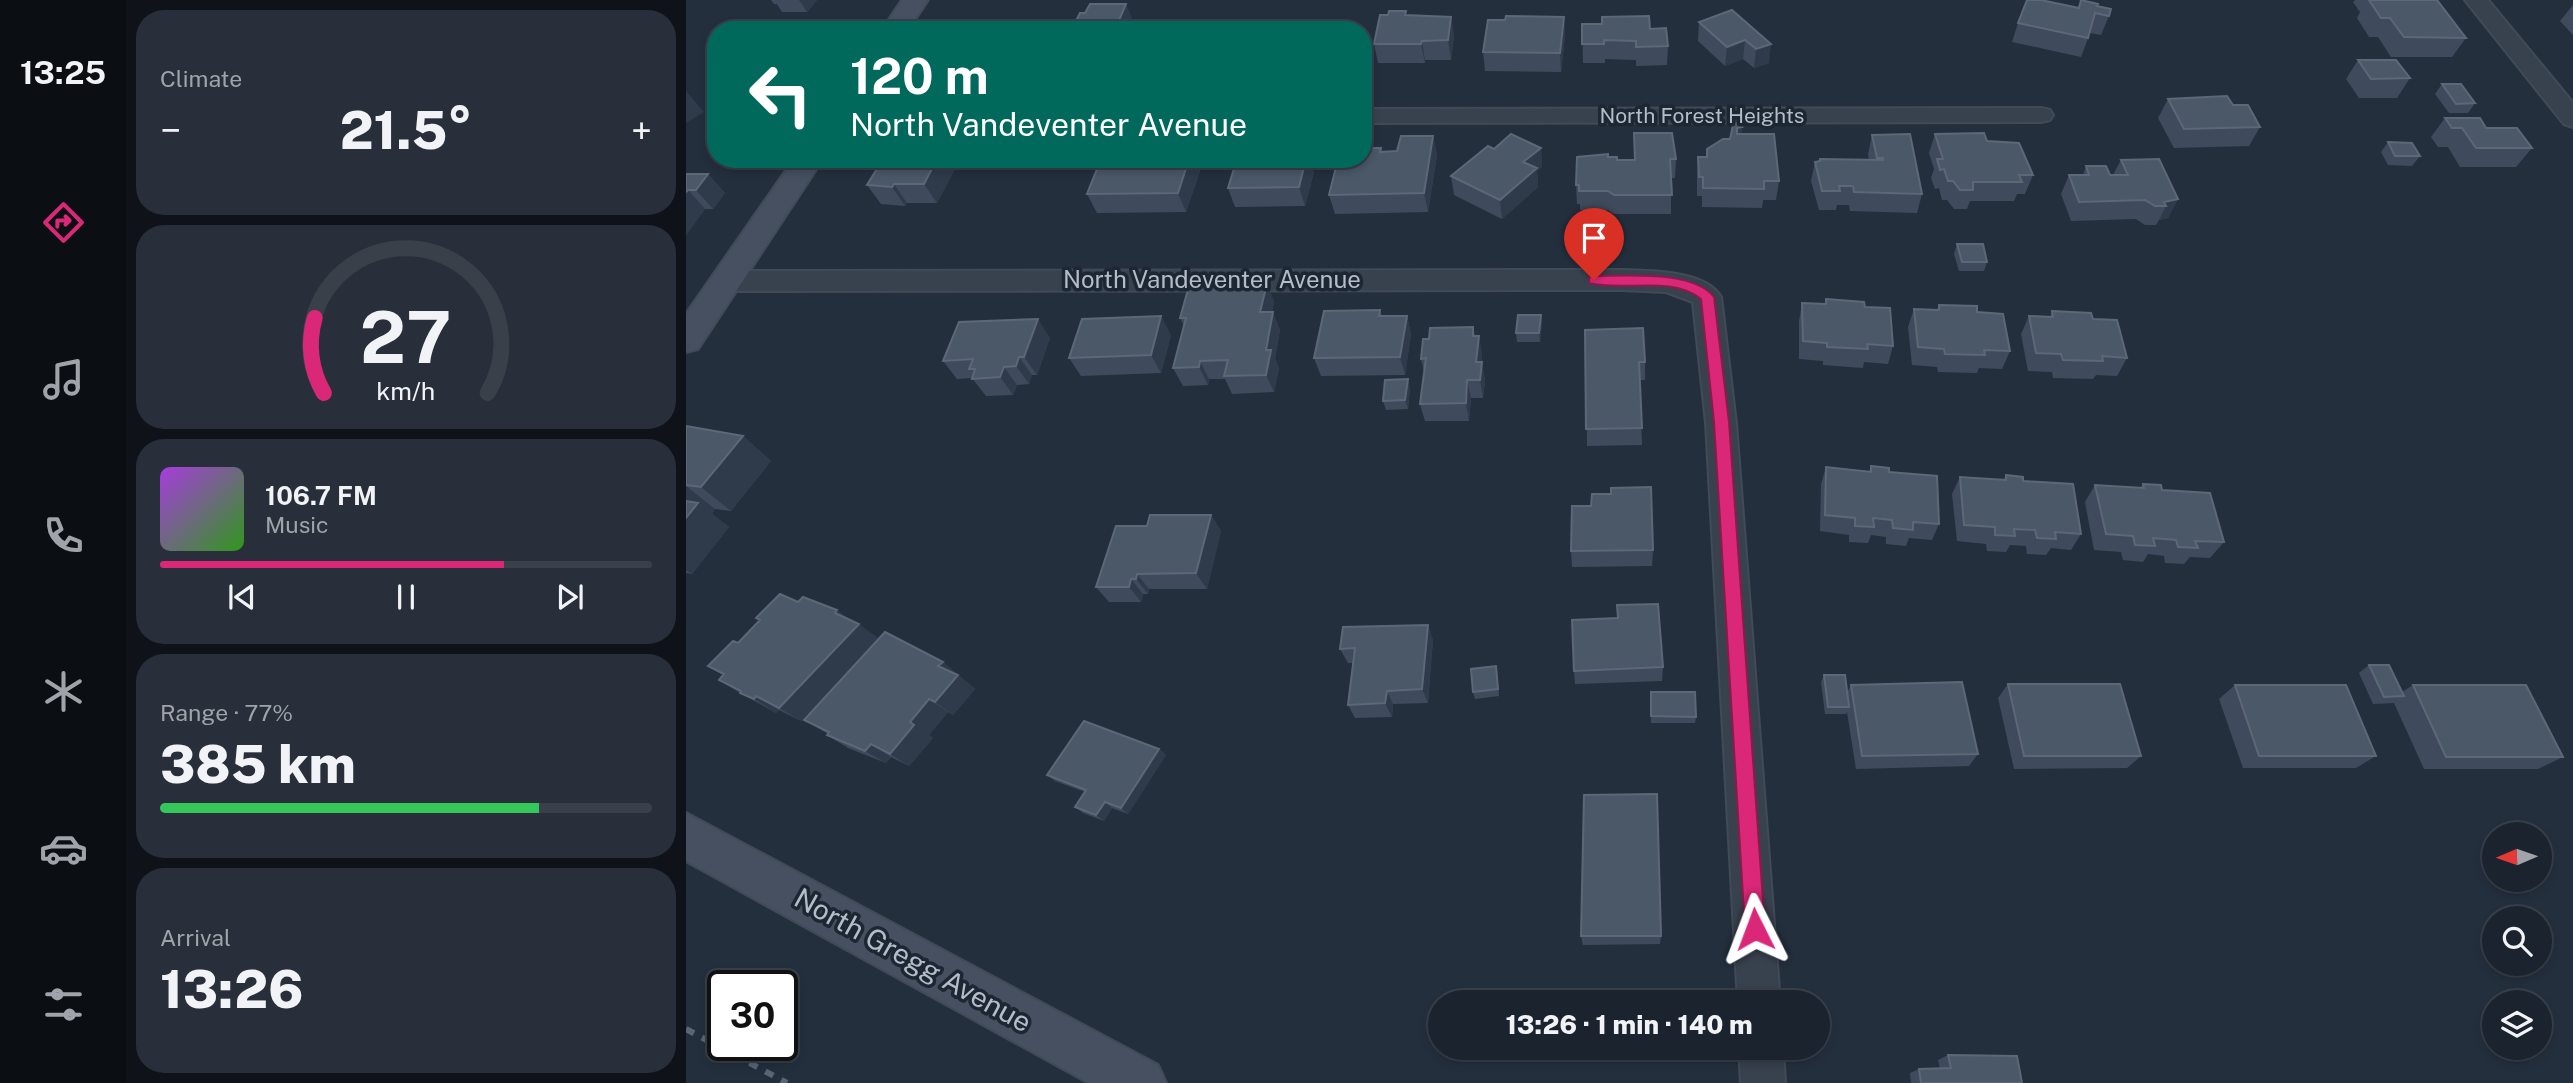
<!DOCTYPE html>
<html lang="en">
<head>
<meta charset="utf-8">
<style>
  :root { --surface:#1b232e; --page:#282f3a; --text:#f1f3f6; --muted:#a0a4aa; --line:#39404a; --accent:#db2777 }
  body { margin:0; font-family:"Public Sans",sans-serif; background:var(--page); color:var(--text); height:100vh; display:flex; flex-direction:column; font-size:26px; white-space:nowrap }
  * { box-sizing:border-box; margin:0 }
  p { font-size:23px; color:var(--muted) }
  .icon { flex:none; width:38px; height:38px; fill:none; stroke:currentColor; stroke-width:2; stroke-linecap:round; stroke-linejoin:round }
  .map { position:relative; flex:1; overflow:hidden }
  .side { display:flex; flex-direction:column; gap:10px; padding:10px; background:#0f1319; width:560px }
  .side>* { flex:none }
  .banner { position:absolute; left:21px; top:21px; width:665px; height:147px; border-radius:28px; box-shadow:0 4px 10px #0003,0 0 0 2px var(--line); background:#00695c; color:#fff; overflow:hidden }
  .needle { width:46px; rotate:268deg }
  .fabs { position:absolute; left:1796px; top:822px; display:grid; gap:14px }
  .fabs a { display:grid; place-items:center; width:70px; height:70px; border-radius:50%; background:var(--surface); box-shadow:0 4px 10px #0003,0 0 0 2px var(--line); font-size:35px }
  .speed { position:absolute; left:21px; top:970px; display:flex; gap:14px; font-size:35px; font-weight:700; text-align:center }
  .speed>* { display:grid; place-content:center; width:91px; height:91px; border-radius:50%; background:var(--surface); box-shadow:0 4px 10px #0003,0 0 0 2px var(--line); line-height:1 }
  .speed .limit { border:4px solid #111; border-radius:10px; background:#fff; color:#111 }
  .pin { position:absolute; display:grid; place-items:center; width:60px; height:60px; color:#fff; margin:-72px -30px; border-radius:50% 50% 50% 0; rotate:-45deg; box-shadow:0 0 7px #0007 }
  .pin .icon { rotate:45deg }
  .me { position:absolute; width:77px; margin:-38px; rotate:357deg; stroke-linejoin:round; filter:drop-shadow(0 0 5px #0008) }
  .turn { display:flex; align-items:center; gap:24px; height:147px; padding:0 28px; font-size:32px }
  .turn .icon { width:91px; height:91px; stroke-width:2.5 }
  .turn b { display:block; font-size:49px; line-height:60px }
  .big { font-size:52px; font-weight:800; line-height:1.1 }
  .side .card { flex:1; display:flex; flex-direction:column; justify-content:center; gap:10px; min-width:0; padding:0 24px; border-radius:28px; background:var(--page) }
  .side .dial { align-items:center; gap:0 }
  .dial svg { height:182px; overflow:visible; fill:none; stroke:var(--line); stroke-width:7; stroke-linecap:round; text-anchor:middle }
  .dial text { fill:var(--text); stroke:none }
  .song { display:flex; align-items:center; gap:21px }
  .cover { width:84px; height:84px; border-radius:10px; background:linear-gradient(135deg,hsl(280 70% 55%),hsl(110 70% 35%)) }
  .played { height:7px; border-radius:4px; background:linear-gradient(90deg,var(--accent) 70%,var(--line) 70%) }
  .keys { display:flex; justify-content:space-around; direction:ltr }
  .heat { display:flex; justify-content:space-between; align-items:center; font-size:38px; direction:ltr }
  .charge { height:10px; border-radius:5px; background:linear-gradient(90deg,#34c759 77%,var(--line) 0) }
  .trip { position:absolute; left:742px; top:990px; width:402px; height:70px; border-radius:35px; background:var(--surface); box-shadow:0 4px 10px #0003,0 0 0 2px var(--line); font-weight:800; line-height:70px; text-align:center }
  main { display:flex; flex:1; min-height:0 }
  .dock { display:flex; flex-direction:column; width:126px; justify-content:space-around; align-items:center; background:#0b0e12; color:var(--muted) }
  .dock .icon { width:49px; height:49px }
  .dock .current { color:var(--accent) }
  .dock b { font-size:32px; color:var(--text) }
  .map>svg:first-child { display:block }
</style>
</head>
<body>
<main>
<nav class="dock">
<b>13:25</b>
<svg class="icon current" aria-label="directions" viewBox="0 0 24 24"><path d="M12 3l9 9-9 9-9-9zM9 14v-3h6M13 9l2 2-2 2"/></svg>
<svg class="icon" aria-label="music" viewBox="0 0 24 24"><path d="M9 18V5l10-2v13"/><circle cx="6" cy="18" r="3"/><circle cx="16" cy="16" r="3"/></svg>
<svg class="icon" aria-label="phone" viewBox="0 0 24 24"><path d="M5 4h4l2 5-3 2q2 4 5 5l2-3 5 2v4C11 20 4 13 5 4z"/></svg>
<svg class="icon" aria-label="climate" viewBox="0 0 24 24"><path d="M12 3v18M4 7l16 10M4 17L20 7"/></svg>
<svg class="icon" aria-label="car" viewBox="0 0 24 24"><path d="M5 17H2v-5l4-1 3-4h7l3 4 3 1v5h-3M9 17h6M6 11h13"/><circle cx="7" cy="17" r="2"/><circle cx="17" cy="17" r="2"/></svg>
<svg class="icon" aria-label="filters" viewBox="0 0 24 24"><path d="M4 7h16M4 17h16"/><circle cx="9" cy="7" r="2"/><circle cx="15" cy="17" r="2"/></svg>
</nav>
<section class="side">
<div class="card"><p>Climate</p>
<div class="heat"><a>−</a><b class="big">21.5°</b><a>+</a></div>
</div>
<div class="card dial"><svg viewBox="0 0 100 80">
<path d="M14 69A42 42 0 1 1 86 69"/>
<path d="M14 69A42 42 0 0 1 10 36" stroke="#db2777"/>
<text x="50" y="56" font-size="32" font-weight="700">27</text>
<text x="50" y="72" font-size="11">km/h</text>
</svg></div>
<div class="card">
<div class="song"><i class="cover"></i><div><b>106.7 FM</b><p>Music</p></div></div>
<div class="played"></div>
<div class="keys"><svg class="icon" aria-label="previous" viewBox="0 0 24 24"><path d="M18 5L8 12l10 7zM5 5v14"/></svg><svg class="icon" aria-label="pause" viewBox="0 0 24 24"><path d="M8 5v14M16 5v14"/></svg><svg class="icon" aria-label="next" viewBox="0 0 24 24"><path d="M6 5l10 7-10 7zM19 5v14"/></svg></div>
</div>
<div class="card"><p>Range · 77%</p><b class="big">385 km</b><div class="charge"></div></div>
<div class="card"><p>Arrival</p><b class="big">13:26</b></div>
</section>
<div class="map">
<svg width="1887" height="1083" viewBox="0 0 1887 1083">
  <rect width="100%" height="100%" fill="#242f3e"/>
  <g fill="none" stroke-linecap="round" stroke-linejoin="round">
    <g stroke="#414a57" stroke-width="4">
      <path id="street" d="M1779 0H1802L1887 103V127L1878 124Z
        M1355 108 1364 110 1367 115 1364 120 1355 122 677 123V109Z
        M936 270C964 271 1019 270 1035 297L1050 423 1094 1003H1052L1020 423 1007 302 980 292 936 290 43 291 33 288 29 281 33 274 43 271Z
        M1053 1048H1097L1099 1083H1055Z"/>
    </g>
    <g stroke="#414a57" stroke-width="4">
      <path id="secondary" d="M216 0H242L222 30H196Z
        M108 159H137L12 349 0 352V314Z
        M0 813 472 1065 480 1083H403L0 861Z"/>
    </g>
    <use href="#street" fill="#38414e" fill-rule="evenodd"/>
    <use href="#secondary" fill="#465061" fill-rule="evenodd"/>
    <path stroke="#5a6575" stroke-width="6" stroke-dasharray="9 9" stroke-linecap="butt" d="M0 1029 101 1083"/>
  </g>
  <path fill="#3f4b5c" d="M85 0H131L121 12H96L91 4H88Z
    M1395 0 1411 6 1423 16 1415 35 1404 33 1395 57 1326 42 1332 23 1392 7Z
    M1669 0H1751L1780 38 1766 57H1705L1692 37H1683L1671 18 1674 12 1667 2Z
    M1887 5V35L1874 21Z
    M1046 10 1083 63 1068 68 1057 59 1039 66 1012 41 1013 22Z
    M721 15 765 17 768 36 765 60H739V63H692L688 44Z
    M878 17 879 36 875 72 799 71 797 52 819 20Z
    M896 24 964 29 982 46 981 65 950 66V60L919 59V63H897Z
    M1672 60 1724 78 1711 98H1673L1660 79Z
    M1756 84 1789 103 1782 113H1763L1749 94Z
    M1482 99 1547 105 1574 127 1563 146 1488 148 1472 118Z
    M1759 118 1800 128 1846 148 1830 167H1774L1762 147H1752L1745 137Z
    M1056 127 1055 134 1093 181 1090 200H1077L1076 208 1016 207V196H1011V176L1012 157H1020L1021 149 1044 139Z
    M948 133 990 159 989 178H985V214H928L922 210H894V204H891L890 185 922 157 931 160H948Z
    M1249 134 1301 141 1347 175 1339 194H1331L1328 201H1284L1281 209H1268L1261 200H1256L1253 188 1249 189 1245 178 1248 169 1243 153Z
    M1186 135 1236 194 1231 213 1164 211 1163 205H1151L1150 210H1133L1125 181 1129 162 1183 160 1182 154Z
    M747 136 751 155 742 212 649 214 643 195 695 148V152L711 151Z
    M1702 142 1734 156 1726 166 1702 165 1695 152Z
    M855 148 856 167 851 171 852 187 816 219 768 195 765 176 808 149Z
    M415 159H513L516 165 500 212 411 213 401 194Z
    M1435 160 1492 199 1482 218 1473 220 1470 225H1459L1450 219 1385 221 1375 194 1383 175H1397L1400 166 1424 175H1427Z
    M271 165 251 203H221L219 206 195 204 181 185Z
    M628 172 619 206 549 207 542 188Z
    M0 174H22L39 193 27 209H19L0 235Z
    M1271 244 1301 262 1298 271H1273L1268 254Z
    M581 284 588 302 586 312 594 330 589 359 593 368 588 392 546 394 539 379H523L522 385 497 386 487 368 498 326 494 318Z
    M1140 299 1179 307 1207 346 1202 364 1178 362 1177 368 1137 365V361L1113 359V321L1116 303 1139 304Z
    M1253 305 1291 312 1324 351 1316 369 1293 368 1291 373 1252 372 1251 367 1226 365 1222 327 1228 309 1251 310Z
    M694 310 696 316H721L725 334 719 375 635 376 628 358Z
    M1366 311 1407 319 1441 358 1431 376 1410 375 1407 379 1367 378 1366 372 1342 371 1335 334 1343 316 1364 317Z
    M855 315 856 324 854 342H831L830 333Z
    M787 327 789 336 796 354 795 362 799 380 797 398H785L783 421H739L734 404 738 372 735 359 743 339Z
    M899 330 959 362V380H954L956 445 901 446Z
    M485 335 475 373 395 376 383 358Z
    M364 338 351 375H346L343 384 331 385 327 395 300 396 286 378 271 379 257 361Z
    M724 388 722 409 700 410 697 401Z
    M0 426 57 436 85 461 45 511 29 509 26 514 43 527 6 574 0 573Z
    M1185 466 1203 472 1253 524 1246 540 1223 538 1220 546 1200 544V537L1185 535 1182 543 1163 542V535L1134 531 1135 484 1140 467 1183 471Z
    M1320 475 1337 481 1395 534 1385 550 1365 548 1360 555 1341 554 1340 546 1324 545 1320 552 1301 551 1300 544 1271 541 1266 494 1274 477 1317 480Z
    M1457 484 1476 490 1538 542 1524 558 1504 557 1498 564 1479 563 1478 556 1462 554 1457 562 1437 560 1435 552 1408 550 1399 502 1409 485 1454 488Z
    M525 515 535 531 521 589H463L462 594H457L455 602H423L410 587 461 526Z
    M967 550 966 566 886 567 885 551Z
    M112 602 164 620 192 638 115 721 93 710 90 713 54 693 33 680 37 675 22 666 52 643 74 621 70 618Z
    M747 639 742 703 707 704 706 717 669 718 662 705 667 663H662L654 649Z
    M257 662 289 689 267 715 262 712 243 735 247 738 223 766 205 757 200 763 162 748 141 735 142 734 118 720Z
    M1683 665 1716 692 1727 685 1877 757 1852 769H1738L1708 703 1687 704 1673 673Z
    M977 667 976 681 889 684 888 671Z
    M811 673 813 696 789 699 787 692Z
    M1138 675 1161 693 1165 685 1292 754 1283 766 1170 769 1161 712 1160 714H1139L1135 682Z
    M1322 684 1455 756 1441 768 1328 769 1312 698Z
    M1549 685 1690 756 1670 768H1557L1533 699Z
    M965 692 1010 717 1009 723H965Z
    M473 749 480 755 442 814 426 808 418 821 397 813 389 807 399 792 369 781 361 775Z
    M895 936H975L974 944 897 945Z
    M1262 1055 1336 1083H1225L1224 1073 1233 1069H1254L1252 1060Z"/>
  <path fill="#2f3b4b" d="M113 0H131L121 12Z
    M440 4 448 23 446 28 447 30H433L431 25Z
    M765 17 768 36 765 60 762 40Z
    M878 17 879 36 875 72 874 53Z
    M1059 40 1057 59 1039 66 1041 47Z
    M736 41 739 60V63L735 44Z
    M1085 44 1083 63 1068 68 1070 49Z
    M0 91 18 112 0 123Z
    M1056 127 1054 146 1051 128Z
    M747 136 751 155 742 212 738 193Z
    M855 148 856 167 851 171 852 187 816 219 814 200 837 162Z
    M251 159H267L271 165 251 203 238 184Z
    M503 159H513L516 165 500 212 492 193Z
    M620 159H624L628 172 619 206 613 187Z
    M22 174 39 193 27 209 10 190Z
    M208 184 221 203 219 206 206 187Z
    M2 190 19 209 0 235V192Z
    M1492 199 1482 218 1473 220 1480 206 1478 202Z
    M581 284 588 302 582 331 574 312Z
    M587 312 594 330 589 359 593 368 588 392 580 375V350Z
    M855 315 856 324 854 342 853 333Z
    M475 316 485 335 475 373 465 355Z
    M721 316 725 334 719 375 714 357Z
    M352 319 364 338 351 375 338 357Z
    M793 336 796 354 794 380 790 362Z
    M333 357 346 375 343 384 330 366Z
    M514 361 523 379 522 385 513 367Z
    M796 362 799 380 797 398 794 380Z
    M318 367 331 385 327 395 314 377Z
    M722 379 724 388 722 409 719 400Z
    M781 380 785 398 783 421 780 403Z
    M57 436 85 461 45 511 15 487Z
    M0 486 29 509 26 514 43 527 6 574 0 570Z
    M525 515 535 531 521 589 510 573Z
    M451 574 463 589 462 594 450 579Z
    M445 579 457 594 455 602 443 587Z
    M151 610 171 625 173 624 192 638 115 721 93 708Z
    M742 625 747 639 742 703 736 689Z
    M257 662 289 689 267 715 249 702 252 666Z
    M701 691 707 704 706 717 699 703Z
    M70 696 93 710 90 713 68 699Z
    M243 699 262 712 243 735 247 738 223 766 204 754 224 722Z
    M185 744 205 757 200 763 179 751Z
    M473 749 480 755 442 814 435 808Z
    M419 802 426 808 418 821 410 815Z"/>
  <path fill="#4b5868" stroke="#5c6777" stroke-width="2" d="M1341 0H1355L1393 8 1395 0 1412 4 1411 6 1425 9 1423 16 1409 13 1402 38 1332 23Z
    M1683 0H1751L1780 38 1718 37 1704 18H1695Z
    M404 4H440L431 25H445L442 30H385L394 13H399Z
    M1046 10 1085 44 1070 49 1059 40 1041 47 1013 22Z
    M703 11H720L719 15 765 17 762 40 736 41 735 44H688L694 15H702Z
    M820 16 878 17 874 53 797 52 802 20H819Z
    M963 16 964 29 980 28 982 46 950 47V41L918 40V44H896V24H916V17Z
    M559 25 558 30H472L473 26Z
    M1672 60H1710L1724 78 1685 79Z
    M1756 84H1775L1789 103 1770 104Z
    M1541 96 1547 105H1562L1574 127 1498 129 1482 99Z
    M1759 118H1794L1800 128H1831L1846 148H1790L1776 128H1766Z
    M1051 123 1056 127 1051 128V134H1088L1093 181H1078V189L1017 188V177H1013L1012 157H1021V149L1037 139H1044L1047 125Z
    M948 133H986L990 159H984L986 195H928L922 191H893V185H890L891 157 922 154V157H931V160H949Z
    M1298 133 1301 141 1333 143 1347 175H1333L1336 182H1287V190H1274L1267 181H1262L1258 169 1254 170 1251 159H1257L1249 134Z
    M825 134 855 148 837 162 851 168 814 200 765 176 802 146 808 149Z
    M1224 134 1236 194 1168 192 1167 186H1153L1154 191H1136L1129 162 1134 161V159L1197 160V158H1191L1186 135Z
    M715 136H747L738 193 643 195 652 159H677V148H695L694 152 711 151Z
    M1702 142 1726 143 1734 156H1709Z
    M197 159H251L238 184H208L206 187 181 185Z
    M415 159H503L492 193 401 194Z
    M551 159H620L613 187 542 188Z
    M1473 159 1492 199 1478 202 1480 206H1469L1459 200 1393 202 1383 175H1403L1400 166H1420L1424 175H1442L1435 160Z
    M0 174H22L10 190H2L0 192Z
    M1271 244H1297L1301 262H1276Z
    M581 284 574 312H587L580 350H585L580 375 538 376 542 360 514 361 513 367 487 368 500 318H494L503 286Z
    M1140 299 1178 302 1179 307 1204 308 1207 346 1181 344 1182 349 1141 347V343L1117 341 1116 303 1140 304Z
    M1253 305 1291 306V312L1317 314 1324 351 1298 350 1299 355 1259 354 1258 349 1232 347 1228 309 1253 310Z
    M694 310 693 316H721L714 357 628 358 638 311Z
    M1366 311 1405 313 1407 319 1431 320 1441 358 1416 356 1417 361 1377 360 1375 354 1350 353 1343 316 1367 317Z
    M832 315H855L853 333H830Z
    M475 316 465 355 383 358 396 319Z
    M352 319 338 357H333L330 366 318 367 314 377 286 379 289 369H283L287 359 257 361 273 322Z
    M787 327V336H793L790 362H796L794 380H781L780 403 734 404 740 358 735 359 737 339H743L744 328Z
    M957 328 959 362H953L956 428 900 429 899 330Z
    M722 379 719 400 697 401 699 380Z
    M0 426 57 436 15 487 0 485Z
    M1185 466 1203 468V472L1251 476 1253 524 1227 522V530L1207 528 1206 520 1187 518 1188 527 1169 526V518L1139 515 1140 467 1185 472Z
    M1320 475 1337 477V481L1387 484 1395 534 1369 532 1370 539 1351 538 1349 530 1328 529 1329 536 1309 535V527L1278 525 1274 477 1320 480Z
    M1457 484 1475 485 1476 490 1524 493 1538 542 1509 541 1512 548 1492 547 1490 540 1467 538 1469 546 1449 545 1447 536 1420 534 1409 485 1458 488Z
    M965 487 967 550 885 551 886 506H905L906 494H925V488Z
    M0 501 12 503 0 518Z
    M464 515H525L510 573 451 574 450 579H445L443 587H410L430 526H461Z
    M94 594 112 602 117 597 151 610 149 613 173 624 93 708 70 696 68 699 54 693 55 691 33 680 38 674 22 666 47 641 52 643 74 620 70 618Z
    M972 604 977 667 888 671 886 620 932 618 931 605Z
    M742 625 736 689 701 691 699 703 662 705 669 648 654 649 657 627Z
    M199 632 257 662 252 666 272 675 249 702 243 699 224 722 228 725 204 754 185 744 179 751 141 735 143 732 118 720Z
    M1683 665H1703L1718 696 1698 697Z
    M810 666 812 689 787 692 785 669Z
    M1138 675H1159L1163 707H1142Z
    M1276 682 1292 754 1176 756 1165 685Z
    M1322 684H1434L1455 756H1338Z
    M1549 685H1660L1690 756H1573Z
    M1727 685H1840L1877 757H1760Z
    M965 692H1009L1010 717 965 716Z
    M398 721 473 749 435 808 419 802 410 815 389 807 400 790 361 775Z
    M971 794 975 936H895L898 795Z
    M1262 1055 1331 1056 1336 1083H1235L1233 1069 1265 1068Z"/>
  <path fill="#db2777" stroke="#8e194d" stroke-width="2" d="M908 276C940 276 1007 270 1028 297L1043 422 1079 929 1076 936 1069 938 1062 936 1059 929 1028 422 1015 299C984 275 939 292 903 283V277Z"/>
  <g text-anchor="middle" stroke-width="7" stroke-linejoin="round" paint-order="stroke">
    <g font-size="21" fill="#b4bcc9" stroke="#1d2633">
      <text x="1016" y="123">North Forest Heights</text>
    </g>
    <g font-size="24" fill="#b4bcc9" stroke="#1d2633">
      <text x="526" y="288">North Vandeventer Avenue</text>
    </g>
    <g font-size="28" fill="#b4bcc9" stroke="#1d2633">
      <text transform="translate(227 960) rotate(29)" y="10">North Gregg Avenue</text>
    </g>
  </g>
</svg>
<div class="fabs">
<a><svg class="needle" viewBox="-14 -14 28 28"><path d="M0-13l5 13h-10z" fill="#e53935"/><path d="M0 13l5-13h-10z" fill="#a0a4aa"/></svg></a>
<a><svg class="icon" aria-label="search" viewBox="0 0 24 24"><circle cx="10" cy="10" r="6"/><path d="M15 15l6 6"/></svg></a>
<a><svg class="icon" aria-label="layers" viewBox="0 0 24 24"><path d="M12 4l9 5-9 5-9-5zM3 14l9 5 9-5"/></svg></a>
</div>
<div class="speed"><div class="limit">30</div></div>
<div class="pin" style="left:908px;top:280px;background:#d93025"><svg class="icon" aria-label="arrive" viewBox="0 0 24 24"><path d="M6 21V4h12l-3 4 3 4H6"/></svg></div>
<svg class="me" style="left:1069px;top:929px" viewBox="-20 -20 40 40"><path d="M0-17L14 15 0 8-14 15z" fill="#db2777" stroke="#fff" stroke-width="4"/></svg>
<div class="trip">13:26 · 1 min · 140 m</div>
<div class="banner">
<div class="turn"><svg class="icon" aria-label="left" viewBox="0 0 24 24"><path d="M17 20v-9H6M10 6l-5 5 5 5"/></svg><div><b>120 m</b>North Vandeventer Avenue</div></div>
</div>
</div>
</main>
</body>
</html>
